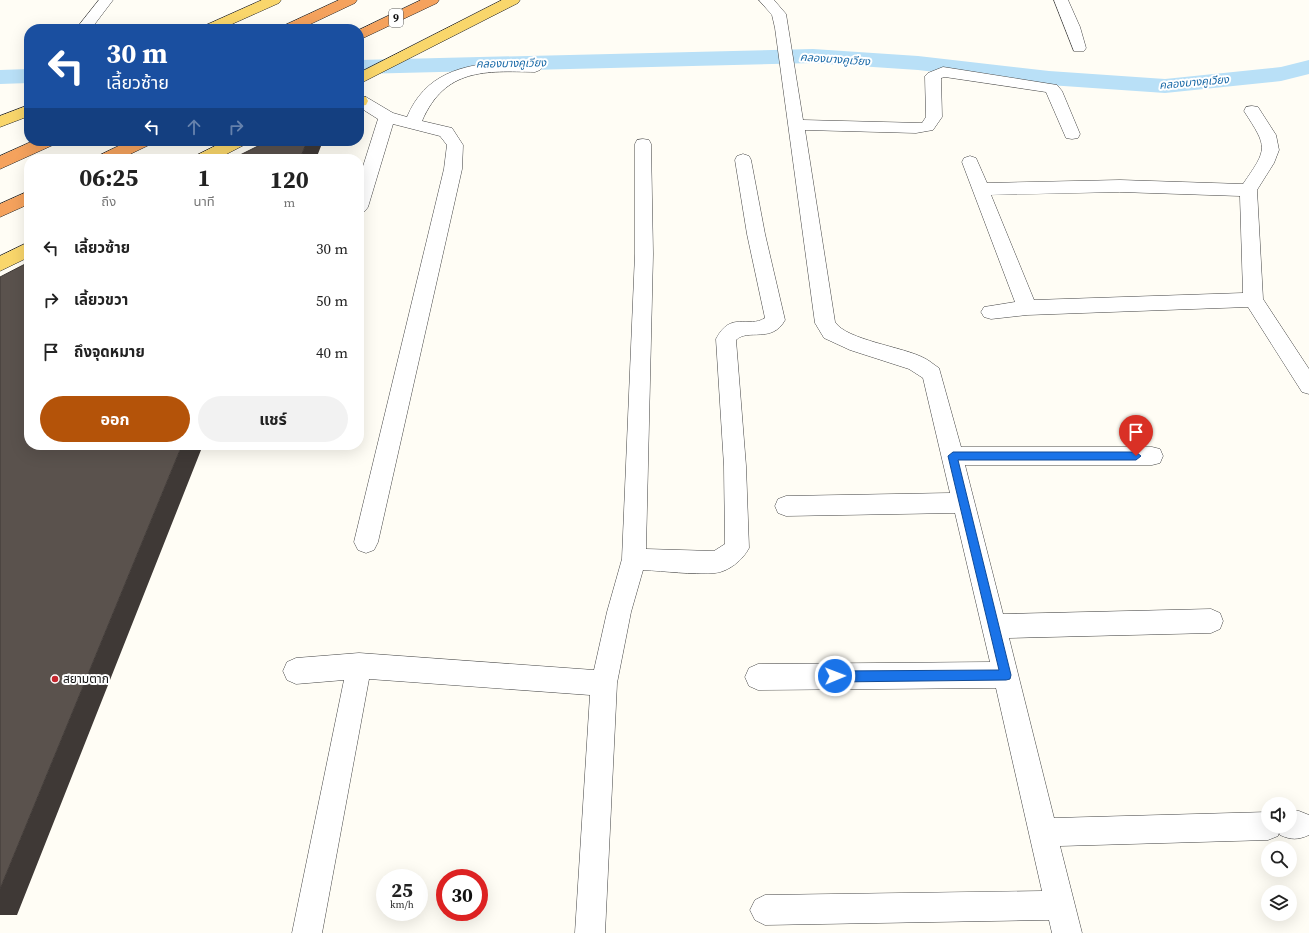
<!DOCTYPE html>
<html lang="th">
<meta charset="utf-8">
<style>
:root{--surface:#fff;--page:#f2f2f2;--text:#222;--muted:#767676;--accent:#b45309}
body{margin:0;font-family:"Source Serif 4","Noto Sans Thai",serif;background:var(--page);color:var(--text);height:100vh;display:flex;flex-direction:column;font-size:15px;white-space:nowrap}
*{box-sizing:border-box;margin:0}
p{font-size:13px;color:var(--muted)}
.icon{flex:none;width:22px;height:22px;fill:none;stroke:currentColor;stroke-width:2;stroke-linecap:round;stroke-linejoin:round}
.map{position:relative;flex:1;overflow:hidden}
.panel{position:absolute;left:24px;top:154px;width:340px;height:296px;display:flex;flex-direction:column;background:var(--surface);border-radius:16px;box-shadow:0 4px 16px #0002}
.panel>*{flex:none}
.guide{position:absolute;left:24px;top:24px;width:340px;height:122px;border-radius:16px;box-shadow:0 4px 16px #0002;background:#1a4fa0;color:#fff;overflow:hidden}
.buttons{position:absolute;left:1261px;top:797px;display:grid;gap:8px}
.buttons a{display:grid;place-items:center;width:36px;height:36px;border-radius:50%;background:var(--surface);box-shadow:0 4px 16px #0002;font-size:20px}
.speed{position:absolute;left:376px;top:869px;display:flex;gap:8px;font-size:20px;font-weight:700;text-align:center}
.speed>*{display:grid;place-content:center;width:52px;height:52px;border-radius:50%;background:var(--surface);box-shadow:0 4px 16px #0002;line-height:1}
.speed small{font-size:10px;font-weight:400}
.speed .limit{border:6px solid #d22;background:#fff;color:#111}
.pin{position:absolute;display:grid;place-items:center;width:34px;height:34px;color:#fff;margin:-41px -17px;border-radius:50% 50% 50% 0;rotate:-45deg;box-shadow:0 0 4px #0007}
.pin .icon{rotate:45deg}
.me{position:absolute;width:44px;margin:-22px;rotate:89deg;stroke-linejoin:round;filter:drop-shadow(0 0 3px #0008)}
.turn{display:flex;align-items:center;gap:14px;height:84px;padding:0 16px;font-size:18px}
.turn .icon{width:52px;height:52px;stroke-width:2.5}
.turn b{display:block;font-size:28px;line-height:34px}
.lanes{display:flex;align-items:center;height:38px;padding:0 16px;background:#0003;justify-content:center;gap:20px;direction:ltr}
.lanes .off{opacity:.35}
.eta{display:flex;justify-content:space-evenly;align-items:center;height:68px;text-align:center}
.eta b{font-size:24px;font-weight:700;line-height:28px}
.primary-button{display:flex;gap:8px;margin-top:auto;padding:8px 16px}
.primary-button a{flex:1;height:46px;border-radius:24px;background:var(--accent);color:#fff;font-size:16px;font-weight:700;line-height:46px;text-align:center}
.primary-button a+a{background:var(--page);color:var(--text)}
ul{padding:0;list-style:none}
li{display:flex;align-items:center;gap:12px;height:52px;padding:0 16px}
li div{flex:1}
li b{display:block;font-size:15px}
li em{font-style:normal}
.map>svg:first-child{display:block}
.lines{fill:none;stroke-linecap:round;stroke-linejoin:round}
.canal{fill:#b9e0f7;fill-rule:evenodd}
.minor-casing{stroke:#444;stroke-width:1}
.major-casing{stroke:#222;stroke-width:1}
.highway-casing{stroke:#222;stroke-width:1}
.minor{fill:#fff;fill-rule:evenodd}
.major{fill:#f9d66b;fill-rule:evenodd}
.highway{fill:#f5a25d;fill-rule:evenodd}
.shaded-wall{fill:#3f3936}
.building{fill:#5a524d;stroke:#3f3936}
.route{fill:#1a73e8;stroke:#114b97}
.poi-dot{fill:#c4262e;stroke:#fff;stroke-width:1.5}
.labels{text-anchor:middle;stroke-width:4;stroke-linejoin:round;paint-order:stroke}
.shield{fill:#fff;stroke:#585858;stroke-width:1}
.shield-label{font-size:11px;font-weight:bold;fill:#111}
.far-water-label{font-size:11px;font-style:italic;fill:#1768a6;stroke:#fff}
.poi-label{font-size:12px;fill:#111;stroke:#fff;text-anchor:start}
</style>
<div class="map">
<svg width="1309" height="933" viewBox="0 0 1309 933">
<rect width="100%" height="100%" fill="#fffdf5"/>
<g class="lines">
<path class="canal" d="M813,49L918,56L1049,71L1165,79L1281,67L1309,60V74L1281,81L1165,93L1049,85L918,70L813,63L359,74V60Z
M29,69V83L0,84V70Z"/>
<defs>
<path id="minor" d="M99,0H113L91,29H76Z
M759,0H774L786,14L803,120L922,123L926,117L925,76L928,73L943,67L1057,85L1062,91L1080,134L1078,138L1072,139L1066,138L1046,92L945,77L941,78L942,117L933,130L916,133L805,130L835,322C846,340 904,347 924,358C929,360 934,365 939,368L961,447H1152L1160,449L1163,456L1160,463L1152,465H965L1003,614L1211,609L1220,613L1223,621L1220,629L1211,633L1009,638L1054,818L1268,812V826H1290V811H1299L1309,815V835C1298,840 1291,840 1280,835L1279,833L1278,836L1268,840L1060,846L1082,933H1052L1049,920L765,925L755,920L750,910L755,900L765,895L1042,891L996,688L758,690L749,686L745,677L749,668L758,664L990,662L955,513L786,516L778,513L775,506L778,499L786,496L950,493L923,378L909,369L850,350L824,338L815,323L775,28L772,15Z
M1054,0H1068L1080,27L1086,48L1084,51H1074Z
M503,62L540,64L543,67L540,70L535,72C485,71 445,68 422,121L452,128L463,145L462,169L378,542L374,550L366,553L358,550L354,542L444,169L447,145L440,136L393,124L368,207L365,211L359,213V179L378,119L359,107V96L366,97L393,113L407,117C425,74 461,65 503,62Z
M1252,106L1258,107L1276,135L1279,150L1274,163L1257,190L1263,299L1309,369V394L1302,392L1248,307L1027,315L991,319L984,317L981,312L984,307L1015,302L962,162L964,158L970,156L976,158L987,183L1120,180L1243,184C1268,148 1268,148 1244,111L1246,107ZM1120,192L1240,196L1243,293L1034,300L991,195Z
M643,139L649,140L651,144L653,254L646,549L714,551L725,544L724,466L716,339C731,310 748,329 765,318L747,234L735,160L737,156L743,154L749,156L751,160L765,234L785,320C772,344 748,328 736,340L746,466L749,548C743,560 728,572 715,573C691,575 666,571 643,570L631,612L617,683L605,933H575L590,695L369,679L322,933H292L344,680L296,684L287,680L283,671L287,662L296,658L359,653L594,670L607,612L622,559L635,254V144L637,140Z"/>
<path id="major" d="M262,0H281L279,3L221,29H202L204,26Z
M502,0H520L518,3L359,84V73Z
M359,96L366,97L368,101L366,105L359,106Z
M29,105V116L0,127V116Z
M225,141H246L244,145L217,159H195L197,155Z
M29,242V257L0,271V256Z"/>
<path id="highway" d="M339,0H357L355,3L300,29H281L283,26Z
M421,0H439L437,3L359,40V30Z
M33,141H55L53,145L0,169V156Z
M129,141H151L149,145L120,159H98L100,155Z
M29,191V204L0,217V204Z"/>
</defs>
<use href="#minor" class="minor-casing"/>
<use href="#major" class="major-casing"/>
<use href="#highway" class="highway-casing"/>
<use href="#minor" class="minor"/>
<use href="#major" class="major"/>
<use href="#highway" class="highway"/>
</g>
<path class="shaded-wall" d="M307,141H323L316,159H300Z
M182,445H203L17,915H0V889Z"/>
<path class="building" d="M268,141H307L300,159H232Z
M29,262V445H182L0,889V277Z"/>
<path class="route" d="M953,452H1136L1141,456L1136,460H958L1011,675L1010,679L1006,680L835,682L831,680L830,676L831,673L835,671L999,670L948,456Z"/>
<circle class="poi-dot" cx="55" cy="679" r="4"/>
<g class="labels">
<rect class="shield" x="389" y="9" width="14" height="18" rx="3"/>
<g class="shield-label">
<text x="396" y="22">9</text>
</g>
<g class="far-water-label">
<text transform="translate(835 59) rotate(4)" y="4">คลองบางคูเวียง</text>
<text transform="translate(511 63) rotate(-1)" y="4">คลองบางคูเวียง</text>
<text transform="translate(1194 82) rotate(-5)" y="4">คลองบางคูเวียง</text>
</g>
<g class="poi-label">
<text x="63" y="683">สยามตาก</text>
</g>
</g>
</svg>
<div class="buttons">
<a><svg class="icon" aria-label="sound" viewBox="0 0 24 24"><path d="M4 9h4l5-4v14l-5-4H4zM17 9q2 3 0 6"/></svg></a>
<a><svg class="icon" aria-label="search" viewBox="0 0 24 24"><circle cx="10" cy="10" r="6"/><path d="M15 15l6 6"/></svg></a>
<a><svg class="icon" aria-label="layers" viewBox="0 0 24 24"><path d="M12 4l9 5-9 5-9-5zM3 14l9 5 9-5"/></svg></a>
</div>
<div class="speed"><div>25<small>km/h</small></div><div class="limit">30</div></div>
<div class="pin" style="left:1136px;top:456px;background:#d93025"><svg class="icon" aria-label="arrive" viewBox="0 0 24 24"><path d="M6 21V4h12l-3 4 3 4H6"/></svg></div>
<svg class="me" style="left:835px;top:676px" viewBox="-20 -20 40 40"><circle r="17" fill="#1a73e8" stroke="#fff" stroke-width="3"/><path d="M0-11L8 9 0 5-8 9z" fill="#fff"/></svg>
<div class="guide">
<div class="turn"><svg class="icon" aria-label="left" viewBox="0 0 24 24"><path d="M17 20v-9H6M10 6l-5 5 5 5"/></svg><div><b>30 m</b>เลี้ยวซ้าย</div></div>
<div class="lanes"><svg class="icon" aria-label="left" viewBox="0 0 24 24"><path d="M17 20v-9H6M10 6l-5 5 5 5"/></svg><svg class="icon off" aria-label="ahead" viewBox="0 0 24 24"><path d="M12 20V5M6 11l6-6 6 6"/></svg><svg class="icon off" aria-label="right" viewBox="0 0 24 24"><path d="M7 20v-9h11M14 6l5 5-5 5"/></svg></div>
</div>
<section class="panel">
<div class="eta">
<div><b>06:25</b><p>ถึง</p></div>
<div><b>1</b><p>นาที</p></div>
<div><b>120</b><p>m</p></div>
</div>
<ul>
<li><svg class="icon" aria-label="left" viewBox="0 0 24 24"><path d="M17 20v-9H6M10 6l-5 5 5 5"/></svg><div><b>เลี้ยวซ้าย</b></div><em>30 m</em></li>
<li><svg class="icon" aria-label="right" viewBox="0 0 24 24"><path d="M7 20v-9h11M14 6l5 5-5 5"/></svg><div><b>เลี้ยวขวา</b></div><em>50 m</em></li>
<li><svg class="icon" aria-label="arrive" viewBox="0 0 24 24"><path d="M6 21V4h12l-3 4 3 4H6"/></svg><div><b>ถึงจุดหมาย</b></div><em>40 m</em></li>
</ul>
<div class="primary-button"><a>ออก</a><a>แชร์</a></div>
</section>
</div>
